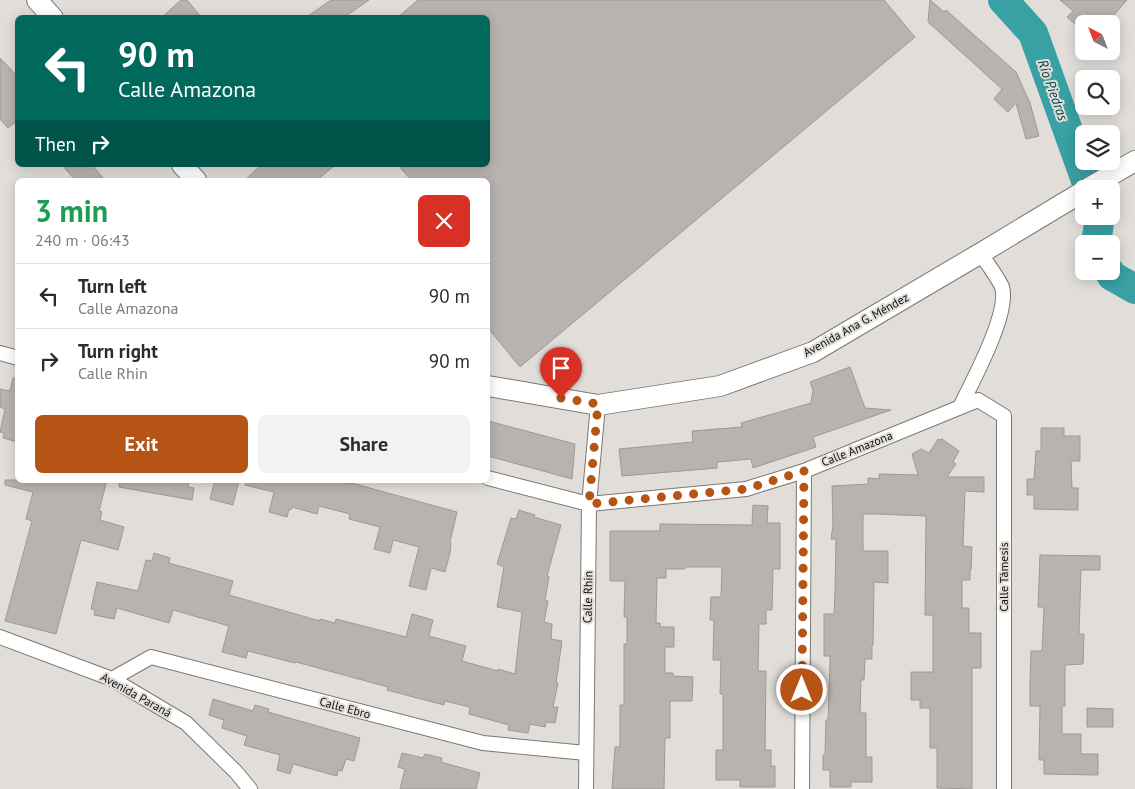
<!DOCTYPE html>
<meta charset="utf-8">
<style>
:root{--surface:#fff;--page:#f2f2f3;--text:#2b2b33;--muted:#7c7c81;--line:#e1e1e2;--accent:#b55414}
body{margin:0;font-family:"PT Sans",sans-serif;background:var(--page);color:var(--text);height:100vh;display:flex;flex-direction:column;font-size:19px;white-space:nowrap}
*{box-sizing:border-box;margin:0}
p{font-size:16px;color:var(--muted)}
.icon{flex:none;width:28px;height:28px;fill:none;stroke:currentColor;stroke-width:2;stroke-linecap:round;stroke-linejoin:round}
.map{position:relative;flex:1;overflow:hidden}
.panel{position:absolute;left:15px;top:178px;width:475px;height:305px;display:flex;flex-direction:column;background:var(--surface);border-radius:8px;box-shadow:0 2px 12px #0003}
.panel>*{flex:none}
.guide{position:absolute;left:15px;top:15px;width:475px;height:152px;border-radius:8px;box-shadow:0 2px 12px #0003;background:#00695c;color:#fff;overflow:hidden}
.needle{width:32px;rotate:318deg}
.fabs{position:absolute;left:1075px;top:15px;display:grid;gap:10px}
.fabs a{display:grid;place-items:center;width:45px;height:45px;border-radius:8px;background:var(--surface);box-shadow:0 2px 12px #0003;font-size:25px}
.pin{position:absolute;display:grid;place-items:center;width:42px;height:42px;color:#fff;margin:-51px -21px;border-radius:50% 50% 50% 0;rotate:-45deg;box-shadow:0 0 5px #0007}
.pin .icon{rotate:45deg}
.me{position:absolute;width:55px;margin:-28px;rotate:0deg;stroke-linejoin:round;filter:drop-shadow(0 0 4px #0008)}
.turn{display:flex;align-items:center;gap:18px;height:105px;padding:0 20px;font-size:22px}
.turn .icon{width:65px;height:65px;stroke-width:2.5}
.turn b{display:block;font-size:35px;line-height:42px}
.then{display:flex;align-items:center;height:48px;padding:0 20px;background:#0003;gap:10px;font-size:19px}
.round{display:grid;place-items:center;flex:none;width:52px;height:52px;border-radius:8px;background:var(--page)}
.summary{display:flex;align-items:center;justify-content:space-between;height:85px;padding:0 20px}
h1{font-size:30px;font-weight:600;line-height:38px;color:#1e9e55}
.button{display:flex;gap:10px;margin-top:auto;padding:10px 20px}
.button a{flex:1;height:58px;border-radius:8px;background:var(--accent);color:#fff;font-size:20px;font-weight:600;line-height:58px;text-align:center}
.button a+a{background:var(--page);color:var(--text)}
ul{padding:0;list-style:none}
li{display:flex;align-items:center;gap:15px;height:65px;padding:0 20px;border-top:1px solid var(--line)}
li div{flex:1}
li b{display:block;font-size:19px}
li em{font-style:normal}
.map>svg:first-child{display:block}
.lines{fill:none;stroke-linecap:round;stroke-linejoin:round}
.river{stroke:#39a0a4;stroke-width:30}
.building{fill:#b8b3b0;stroke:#9d9996}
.street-casing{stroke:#7b7874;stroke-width:16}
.secondary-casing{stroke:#7b7874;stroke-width:22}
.street{stroke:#fff;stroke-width:14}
.secondary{stroke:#fff;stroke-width:20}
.route{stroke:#b55414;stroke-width:9;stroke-dasharray:0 16.2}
.labels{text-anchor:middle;stroke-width:4;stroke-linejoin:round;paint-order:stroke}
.street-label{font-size:12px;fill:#100f0e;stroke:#e1deda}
.water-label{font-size:14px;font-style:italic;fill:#024346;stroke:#e1deda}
</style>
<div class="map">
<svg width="1135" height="789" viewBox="0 0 1135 789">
<rect width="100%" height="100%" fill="#e1deda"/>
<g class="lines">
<path class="river" d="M1003,0L1033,33L1089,189
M1096,244L1100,216
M1109,271L1112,276L1135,289"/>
</g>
<path class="building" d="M181,0H187L202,18H161Z
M331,0H369L343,18H305Z
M418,0H884L915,37L520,367L488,328V180H411L398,165H488V18H397Z
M930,0L944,12L946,10L1016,72L1030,103L1039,136L1026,139L1016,103L1008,112L994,99L1002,89L928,22Z
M1060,0H1127L1106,24H1084V32L1067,17L1073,11Z
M0,58L18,77V120L8,128L0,119Z
M62,165H92L105,180H75Z
M261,165H335L317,180H245Z
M850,367L865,408L891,410L813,437L816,447L753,468L751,459L717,462V468L622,476L619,449L693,442L692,431L742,427L741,423L811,403L813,390L810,382Z
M13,378L18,379V442L3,438L4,433L0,432L5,409L0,407V389L10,391Z
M488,421L575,444L572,479L488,456Z
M1041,428H1064V436H1080V461H1071L1072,488H1078V510L1034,509V495H1027V479H1034L1036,451H1041Z
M938,439L940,440L942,439L959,451L953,462L956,464L947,477H984V492L965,491L963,546L972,547L971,570H970V580H962V608H969V633H981V668H972V789L937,788V748H930V708H920V700H911V672H933V615H925L926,516L876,514H863V551H888V583L874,582L873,645H872V659H865L864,680H861L860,713H866V757H872V782H851V787H830V770H823V755H825L826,720H828L830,663V656H824V614H834L835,593L836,539H831L833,525L832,486L868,484V478L879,479V474L918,475L912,454L921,449L929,453Z
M5,480H107L99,511L102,512L100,520L124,527L118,550L81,540L56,634L5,621L32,521L26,519L33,492L5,485Z
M119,480H189L188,487L194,488L192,500L119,487Z
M215,480H239L233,505L210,499Z
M246,480H333L348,484V482L457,512L450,542L451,543L450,553L445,572L431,568L426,590L409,586L419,547L393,540L390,553L374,549L380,527L349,519L350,514L319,506L317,514L292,507L291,510L289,509L287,517L269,512L274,492L245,485Z
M753,505L768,506L767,523H780V569H773L772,610H766V624H759L758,671H766L765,750H771V766H775V787H740V780H716V750H723V694H720L721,660H713L714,620H710L711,597H721L722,567H685V569H666V578H657L656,623H660V627H674V647H665V673H673V676L693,677L692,701H670V738H665L664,789H612L615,747H620V705H624V644H627V617H624L625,581H610V531H660V524L752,525Z
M519,510L535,515L534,517L561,525L547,576L549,577L545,600L548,601L544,622L552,624L551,639L562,641L556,683H558L553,707H558L555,723L546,722L545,727L530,724L528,733L508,730L509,725L469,714L470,707L445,701L444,705L387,690L388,687L296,662L295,663L248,651L246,658L222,652L229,626L173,610L169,623L117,608L114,619L94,615L95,610L91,609L97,582L138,591L146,560L152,561L154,553L170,558L169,563L233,581L229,595L320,621V619L335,623L336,619L406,637L412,614L433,620L429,636L466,646L462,661L498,671V669L515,674L522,612L497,607L504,567L497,564L511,518L516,519Z
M1040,555L1100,556V570H1081L1079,634H1084L1083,664L1065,665V706H1062V734H1081V754H1098V775L1044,774V760H1039L1040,706H1030V683L1031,651H1042L1044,607H1038Z
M213,699L253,711L255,705L269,709L268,712L360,738L354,761L346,759L342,771L338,770L337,776L293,764L290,774L277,770L280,755L244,745L247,736L222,728L224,720L209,715Z
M1087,708L1113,709V727H1087Z
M402,753L423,758L425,754L442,758L441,762L480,773L476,789H400L405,769L398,767Z"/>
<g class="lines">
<defs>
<path id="street" d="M0,353L18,358
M960,407C972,382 1010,313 1002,287C998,277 986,263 981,253
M488,478L589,504L746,489L804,471L978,400L1004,416V789
M0,637L112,679L186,723L236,772L250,789
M112,679L151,657L483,743L586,753
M586,789L589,504L598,405
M802,789L804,471"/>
<path id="secondary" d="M37,0L53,18
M182,165L196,180
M1087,189L1135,161
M488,386L598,405L720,386L813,352L981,253L1084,191"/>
</defs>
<use href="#street" class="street-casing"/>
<use href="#secondary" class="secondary-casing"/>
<use href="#street" class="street"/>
<use href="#secondary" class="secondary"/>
</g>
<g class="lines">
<path class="route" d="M561,398L598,404L589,504L746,489L804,471L802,690"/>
</g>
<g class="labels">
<g class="street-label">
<text transform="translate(856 325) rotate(-29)" y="4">Avenida Ana G. Méndez</text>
<text transform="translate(857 449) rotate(-22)" y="4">Calle Amazona</text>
<text transform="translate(1004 577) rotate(-90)" y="4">Calle Támesis</text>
<text transform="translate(588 597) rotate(-89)" y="4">Calle Rhin</text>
<text transform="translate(136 695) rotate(29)" y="4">Avenida Paraná</text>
<text transform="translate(345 708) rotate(15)" y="4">Calle Ebro</text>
</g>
<g class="water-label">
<text transform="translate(1053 90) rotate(70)" y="5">Río Piedras</text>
</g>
</g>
</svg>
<div class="fabs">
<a><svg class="needle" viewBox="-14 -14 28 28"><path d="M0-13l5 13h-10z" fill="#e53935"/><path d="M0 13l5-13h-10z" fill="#7c7c81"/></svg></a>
<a><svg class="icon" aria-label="search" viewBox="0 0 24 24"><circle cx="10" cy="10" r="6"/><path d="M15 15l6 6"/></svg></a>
<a><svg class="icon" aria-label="layers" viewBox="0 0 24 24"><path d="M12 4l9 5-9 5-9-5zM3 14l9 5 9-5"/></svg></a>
<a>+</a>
<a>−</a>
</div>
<div class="pin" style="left:561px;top:398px;background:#d93025"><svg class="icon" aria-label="arrive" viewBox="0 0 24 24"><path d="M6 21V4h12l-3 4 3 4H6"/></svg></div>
<svg class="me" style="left:802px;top:690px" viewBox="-20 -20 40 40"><circle r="17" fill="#b55414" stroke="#fff" stroke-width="3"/><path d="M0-11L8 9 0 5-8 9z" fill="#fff"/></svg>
<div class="guide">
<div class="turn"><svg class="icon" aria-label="left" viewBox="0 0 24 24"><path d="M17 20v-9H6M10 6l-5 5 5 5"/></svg><div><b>90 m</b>Calle Amazona</div></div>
<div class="then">Then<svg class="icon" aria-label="right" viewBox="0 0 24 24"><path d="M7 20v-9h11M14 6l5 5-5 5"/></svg></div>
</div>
<section class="panel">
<div class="summary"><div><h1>3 min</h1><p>240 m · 06:43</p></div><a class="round" style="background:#d93025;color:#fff"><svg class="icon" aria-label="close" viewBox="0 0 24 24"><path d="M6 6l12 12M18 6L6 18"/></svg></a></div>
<ul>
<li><svg class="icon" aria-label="left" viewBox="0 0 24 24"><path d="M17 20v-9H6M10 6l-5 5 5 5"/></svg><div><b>Turn left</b><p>Calle Amazona</p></div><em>90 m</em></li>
<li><svg class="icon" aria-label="right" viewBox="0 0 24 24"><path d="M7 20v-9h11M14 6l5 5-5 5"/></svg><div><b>Turn right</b><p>Calle Rhin</p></div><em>90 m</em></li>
</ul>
<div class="button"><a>Exit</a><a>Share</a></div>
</section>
</div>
